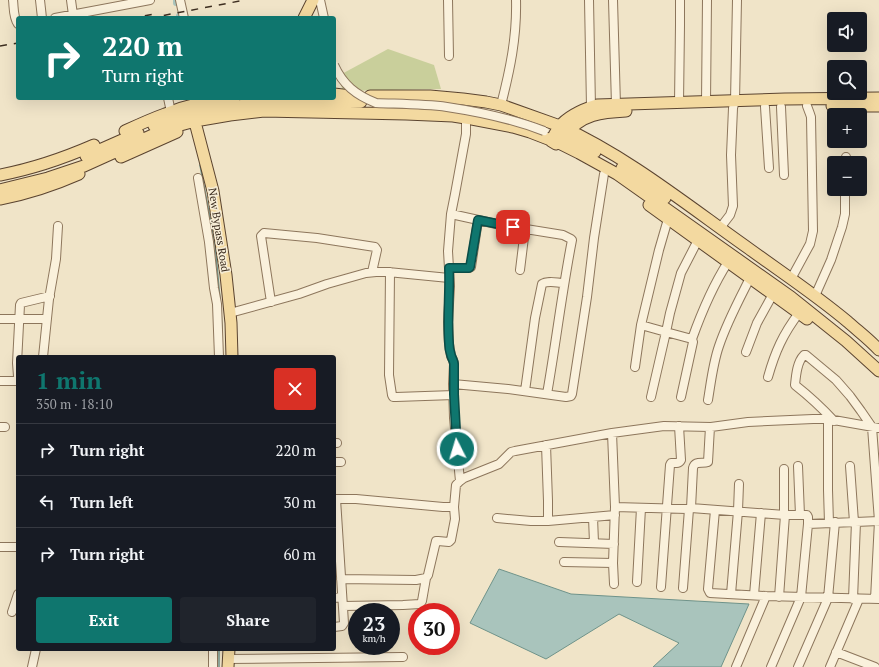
<!DOCTYPE html>
<meta charset="utf-8">
<style>
:root{--surface:#171b24;--page:#20242c;--text:#f1f3f6;--muted:#9ea1a6;--line:#363941;--accent:#0f766e}
body{margin:0;font-family:"PT Serif",serif;background:var(--page);color:var(--text);height:100vh;display:flex;flex-direction:column;font-size:15px;white-space:nowrap}
*{box-sizing:border-box;margin:0}
p{font-size:13px;color:var(--muted)}
.icon{flex:none;width:22px;height:22px;fill:none;stroke:currentColor;stroke-width:2;stroke-linecap:round;stroke-linejoin:round}
.map{position:relative;flex:1;overflow:hidden}
.panel{position:absolute;left:16px;top:355px;width:320px;height:296px;display:flex;flex-direction:column;background:var(--surface);border-radius:4px;box-shadow:0 4px 16px #0002}
.panel>*{flex:none}
.hud{position:absolute;left:16px;top:16px;width:320px;height:84px;border-radius:4px;box-shadow:0 4px 16px #0002;background:#0f766e;color:#fff;overflow:hidden}
.tools{position:absolute;left:827px;top:12px;display:grid;gap:8px}
.tools a{display:grid;place-items:center;width:40px;height:40px;border-radius:4px;background:var(--surface);box-shadow:0 4px 16px #0002;font-size:20px}
.speed{position:absolute;left:348px;top:603px;display:flex;gap:8px;font-size:20px;font-weight:700;text-align:center}
.speed>*{display:grid;place-content:center;width:52px;height:52px;border-radius:50%;background:var(--surface);box-shadow:0 4px 16px #0002;line-height:1}
.speed small{font-size:10px;font-weight:400}
.speed .limit{border:6px solid #d22;background:#fff;color:#111}
.pin{position:absolute;display:grid;place-items:center;width:34px;height:34px;color:#fff;margin:-17px;border-radius:8px;box-shadow:0 2px 6px #0006}
.me{position:absolute;width:44px;margin:-22px;rotate:355deg;stroke-linejoin:round;filter:drop-shadow(0 0 3px #0008)}
.turn{display:flex;align-items:center;gap:14px;height:84px;padding:0 20px;font-size:18px}
.turn .icon{width:52px;height:52px;stroke-width:2.5}
.turn b{display:block;font-size:28px;line-height:34px}
.round{display:grid;place-items:center;flex:none;width:42px;height:42px;border-radius:4px;background:var(--page)}
.summary{display:flex;align-items:center;justify-content:space-between;height:68px;padding:0 20px}
h1{font-size:24px;font-weight:700;line-height:30px;color:var(--accent)}
.action{display:flex;gap:8px;margin-top:auto;padding:8px 20px}
.action a{flex:1;height:46px;border-radius:4px;background:var(--accent);color:#fff;font-size:16px;font-weight:700;line-height:46px;text-align:center}
.action a+a{background:var(--page);color:var(--text)}
ul{padding:0;list-style:none}
li{display:flex;align-items:center;gap:12px;height:52px;padding:0 20px;border-top:1px solid var(--line)}
li div{flex:1}
li b{display:block;font-size:15px}
li em{font-style:normal}
.map>svg:first-child{display:block}
.green{fill:#c9cf9b}
.water{fill:#a9c4bc;stroke:#6f938a}
.lines{fill:none;stroke-linecap:round;stroke-linejoin:round}
.stream{stroke:#6f938a;stroke-width:1.5}
.canal{stroke:#a9c4bc;stroke-width:6}
.minor-casing{stroke:#8d765c;stroke-width:10}
.major-casing{stroke:#5b4430;stroke-width:13}
.minor{stroke:#faf1dc;stroke-width:8}
.major{stroke:#f3d9a0;stroke-width:11}
.rail{stroke:#3d2e20;stroke-width:1.5;stroke-dasharray:7 7;stroke-linecap:butt}
.minor-bridge-casing{stroke:#8d765c;stroke-width:10;stroke-linecap:butt}
.minor-bridge{stroke:#faf1dc;stroke-width:8}
.route-casing{stroke:#0a4d48;stroke-width:10}
.route{stroke:#0f766e;stroke-width:7}
.labels{text-anchor:middle;stroke-width:3;stroke-linejoin:round;paint-order:stroke}
.street-label{font-size:11px;fill:#3d2e20;stroke:#f7eed8}
</style>
<div class="map">
<svg width="879" height="667" viewBox="0 0 879 667">
<rect width="100%" height="100%" fill="#f0e4c8"/>
<path class="green" d="M388,49L434,65L441,89L343,91L338,76Z"/>
<path class="water" d="M499,569L571,594L749,604L721,667H653L679,643L619,614L546,659L470,623Z"/>
<g class="lines">
<path class="stream" d="M200,165L215,244L220,299
M221,311L222,329
M219,667V649"/>
<path class="canal" d="M176,0V3
M179,16V18"/>
<defs>
<path id="minor" d="M13,0C14,8 13,17 18,24
M40,0L42,18
M71,0L73,15
M180,0L184,18
M320,0L324,18
M448,0L449,56
M589,0L591,107
M613,0L616,105
M55,18L150,0
M168,98L171,112
M706,102L707,0
M679,103L680,25V0
M501,105C510,70 517,37 516,0
M765,107L769,168
M781,107L784,175
M846,163V157
M198,178L209,242L214,288L217,304L219,357
M451,214L501,225L563,235L571,239L572,240C562,291 556,343 547,394
M720,228L730,215L733,206L731,155L733,108L735,101L737,0
M449,268H469L471,267L478,220
M520,270L525,229
M390,272L389,375L392,395L393,397H396L454,395
M791,279L810,244L813,231L811,117L810,114L807,106
M815,296L831,260L842,227L845,214V189
M271,302L261,236L264,233L317,238L375,247L377,250L372,272
M230,313L299,294L327,284L366,273L376,272H388L449,278
M0,319H47
M692,339L666,332L670,313L681,273L698,240
M746,352L757,323L773,294
M43,357L49,299L56,259L58,226
M635,367L641,325
M18,376L17,363L20,305L21,303L50,296
M768,377C775,352 783,334 799,313
M0,381H18
M453,384L508,389L566,397L571,396L572,394L587,297L594,238L604,174
M525,391L535,318L542,284C548,280 557,283 564,283
M651,397L666,332L641,325L659,250L668,219
M681,397L693,342L692,339C702,311 712,287 728,262
M708,400C711,382 713,363 719,346C727,322 739,300 750,278
M828,419V490L829,523
M834,421C822,408 809,396 795,385C796,375 797,362 804,355H806L836,380L850,396L861,411L872,427L879,521L875,599
M0,427H5
M612,433L615,507L613,563L614,584
M334,443H337
M546,445L548,501V521L615,515
M334,462H341
M798,466L800,515
M850,466L854,522
M460,481L454,418L453,384L454,364L453,360L451,356L449,344L448,322L450,286L448,251L451,214L455,194L466,134V123
M334,499H356L443,507H454L456,485L460,481L464,478L499,464L511,452L515,451L612,433L664,426L711,427L748,422L813,419H828L879,428
M615,507L687,509L691,508L693,468C695,460 702,464 708,462L710,427
M691,508L785,515H807L808,517V524L801,597L771,667
M715,510L708,589L710,593L766,596L879,599
M784,514V469
M593,517L594,543
M497,518L531,521H548
M808,524L879,521
M559,542L614,544
M0,547H18
M564,562L613,563
M341,579L416,580L426,578L428,575L436,541H438L449,542L451,540L455,519L454,507
M637,582L641,508
M661,587L670,465L671,463C675,463 679,464 681,460L679,426
M683,588L689,509
M731,594L738,511L739,484
M754,595L761,513
M779,597L785,515
M334,598L342,597
M853,599L856,522
M343,606L403,605L420,604L422,601L426,578
M12,612L18,594
M334,627L342,626L344,623L336,499
M836,652L875,667
M228,659L403,657
M32,667L36,649
M213,667V649
M736,667L766,596
M798,667L828,598L835,522
M830,667L859,599"/>
<path id="major" d="M304,18L313,0
M334,94L351,96
M370,96H430L463,99L486,102L501,105L560,126C628,157 687,205 748,248C781,272 816,295 848,322C858,331 870,340 879,350
M832,106H879
M194,115L196,126L213,191L217,217L226,275L231,323L232,357
M154,126C219,99 292,103 361,102
M125,131C138,125 151,119 165,114C187,105 210,100 234,98
M557,133L595,152
M566,136C579,114 604,112 626,111
M556,144L551,141C554,136 556,131 559,127C568,116 584,109 597,105L785,99L879,98
M86,156L138,133
M121,157L177,132
M622,168L665,198
M0,175C32,169 64,158 94,145
M0,190L48,178L84,166L166,129L195,121L230,115L264,111L406,114L453,116L472,119L513,127L530,132L561,144L579,153L617,174L791,297L846,341L879,371
M0,199C27,194 54,185 79,174
M649,205L807,319
M228,667L229,649"/>
</defs>
<use href="#minor" class="minor-casing"/>
<use href="#major" class="major-casing"/>
<use href="#minor" class="minor"/>
<use href="#major" class="major"/>
<path class="rail" d="M131,18L155,14
M150,18L245,0
M0,46L18,43"/>
<defs>
<path id="minor-bridge" d="M334,65C343,85 356,95 376,103C400,104 424,104 447,107C480,112 513,119 544,131"/>
</defs>
<use href="#minor-bridge" class="minor-bridge-casing"/>
<use href="#minor-bridge" class="minor-bridge"/>
</g>
<g class="lines">
<defs>
<path id="route" d="M457,449L454,394V364C454,361 452,359 451,355C450,352 449,347 449,343C447,318 450,293 449,268H469L470,267L478,220L513,227"/>
</defs>
<use href="#route" class="route-casing"/>
<use href="#route" class="route"/>
</g>
<g class="labels">
<g class="street-label">
<text transform="translate(219 230) rotate(81)" y="4">New Bypass Road</text>
</g>
</g>
</svg>
<div class="tools">
<a><svg class="icon" aria-label="sound" viewBox="0 0 24 24"><path d="M4 9h4l5-4v14l-5-4H4zM17 9q2 3 0 6"/></svg></a>
<a><svg class="icon" aria-label="search" viewBox="0 0 24 24"><circle cx="10" cy="10" r="6"/><path d="M15 15l6 6"/></svg></a>
<a>+</a>
<a>−</a>
</div>
<div class="speed"><div>23<small>km/h</small></div><div class="limit">30</div></div>
<div class="pin" style="left:513px;top:227px;background:#d93025"><svg class="icon" aria-label="arrive" viewBox="0 0 24 24"><path d="M6 21V4h12l-3 4 3 4H6"/></svg></div>
<svg class="me" style="left:457px;top:449px" viewBox="-20 -20 40 40"><circle r="17" fill="#0f766e" stroke="#fff" stroke-width="3"/><path d="M0-11L8 9 0 5-8 9z" fill="#fff"/></svg>
<div class="hud">
<div class="turn"><svg class="icon" aria-label="right" viewBox="0 0 24 24"><path d="M7 20v-9h11M14 6l5 5-5 5"/></svg><div><b>220 m</b>Turn right</div></div>
</div>
<section class="panel">
<div class="summary"><div><h1>1 min</h1><p>350 m · 18:10</p></div><a class="round" style="background:#d93025;color:#fff"><svg class="icon" aria-label="close" viewBox="0 0 24 24"><path d="M6 6l12 12M18 6L6 18"/></svg></a></div>
<ul>
<li><svg class="icon" aria-label="right" viewBox="0 0 24 24"><path d="M7 20v-9h11M14 6l5 5-5 5"/></svg><div><b>Turn right</b></div><em>220 m</em></li>
<li><svg class="icon" aria-label="left" viewBox="0 0 24 24"><path d="M17 20v-9H6M10 6l-5 5 5 5"/></svg><div><b>Turn left</b></div><em>30 m</em></li>
<li><svg class="icon" aria-label="right" viewBox="0 0 24 24"><path d="M7 20v-9h11M14 6l5 5-5 5"/></svg><div><b>Turn right</b></div><em>60 m</em></li>
</ul>
<div class="action"><a>Exit</a><a>Share</a></div>
</section>
</div>
